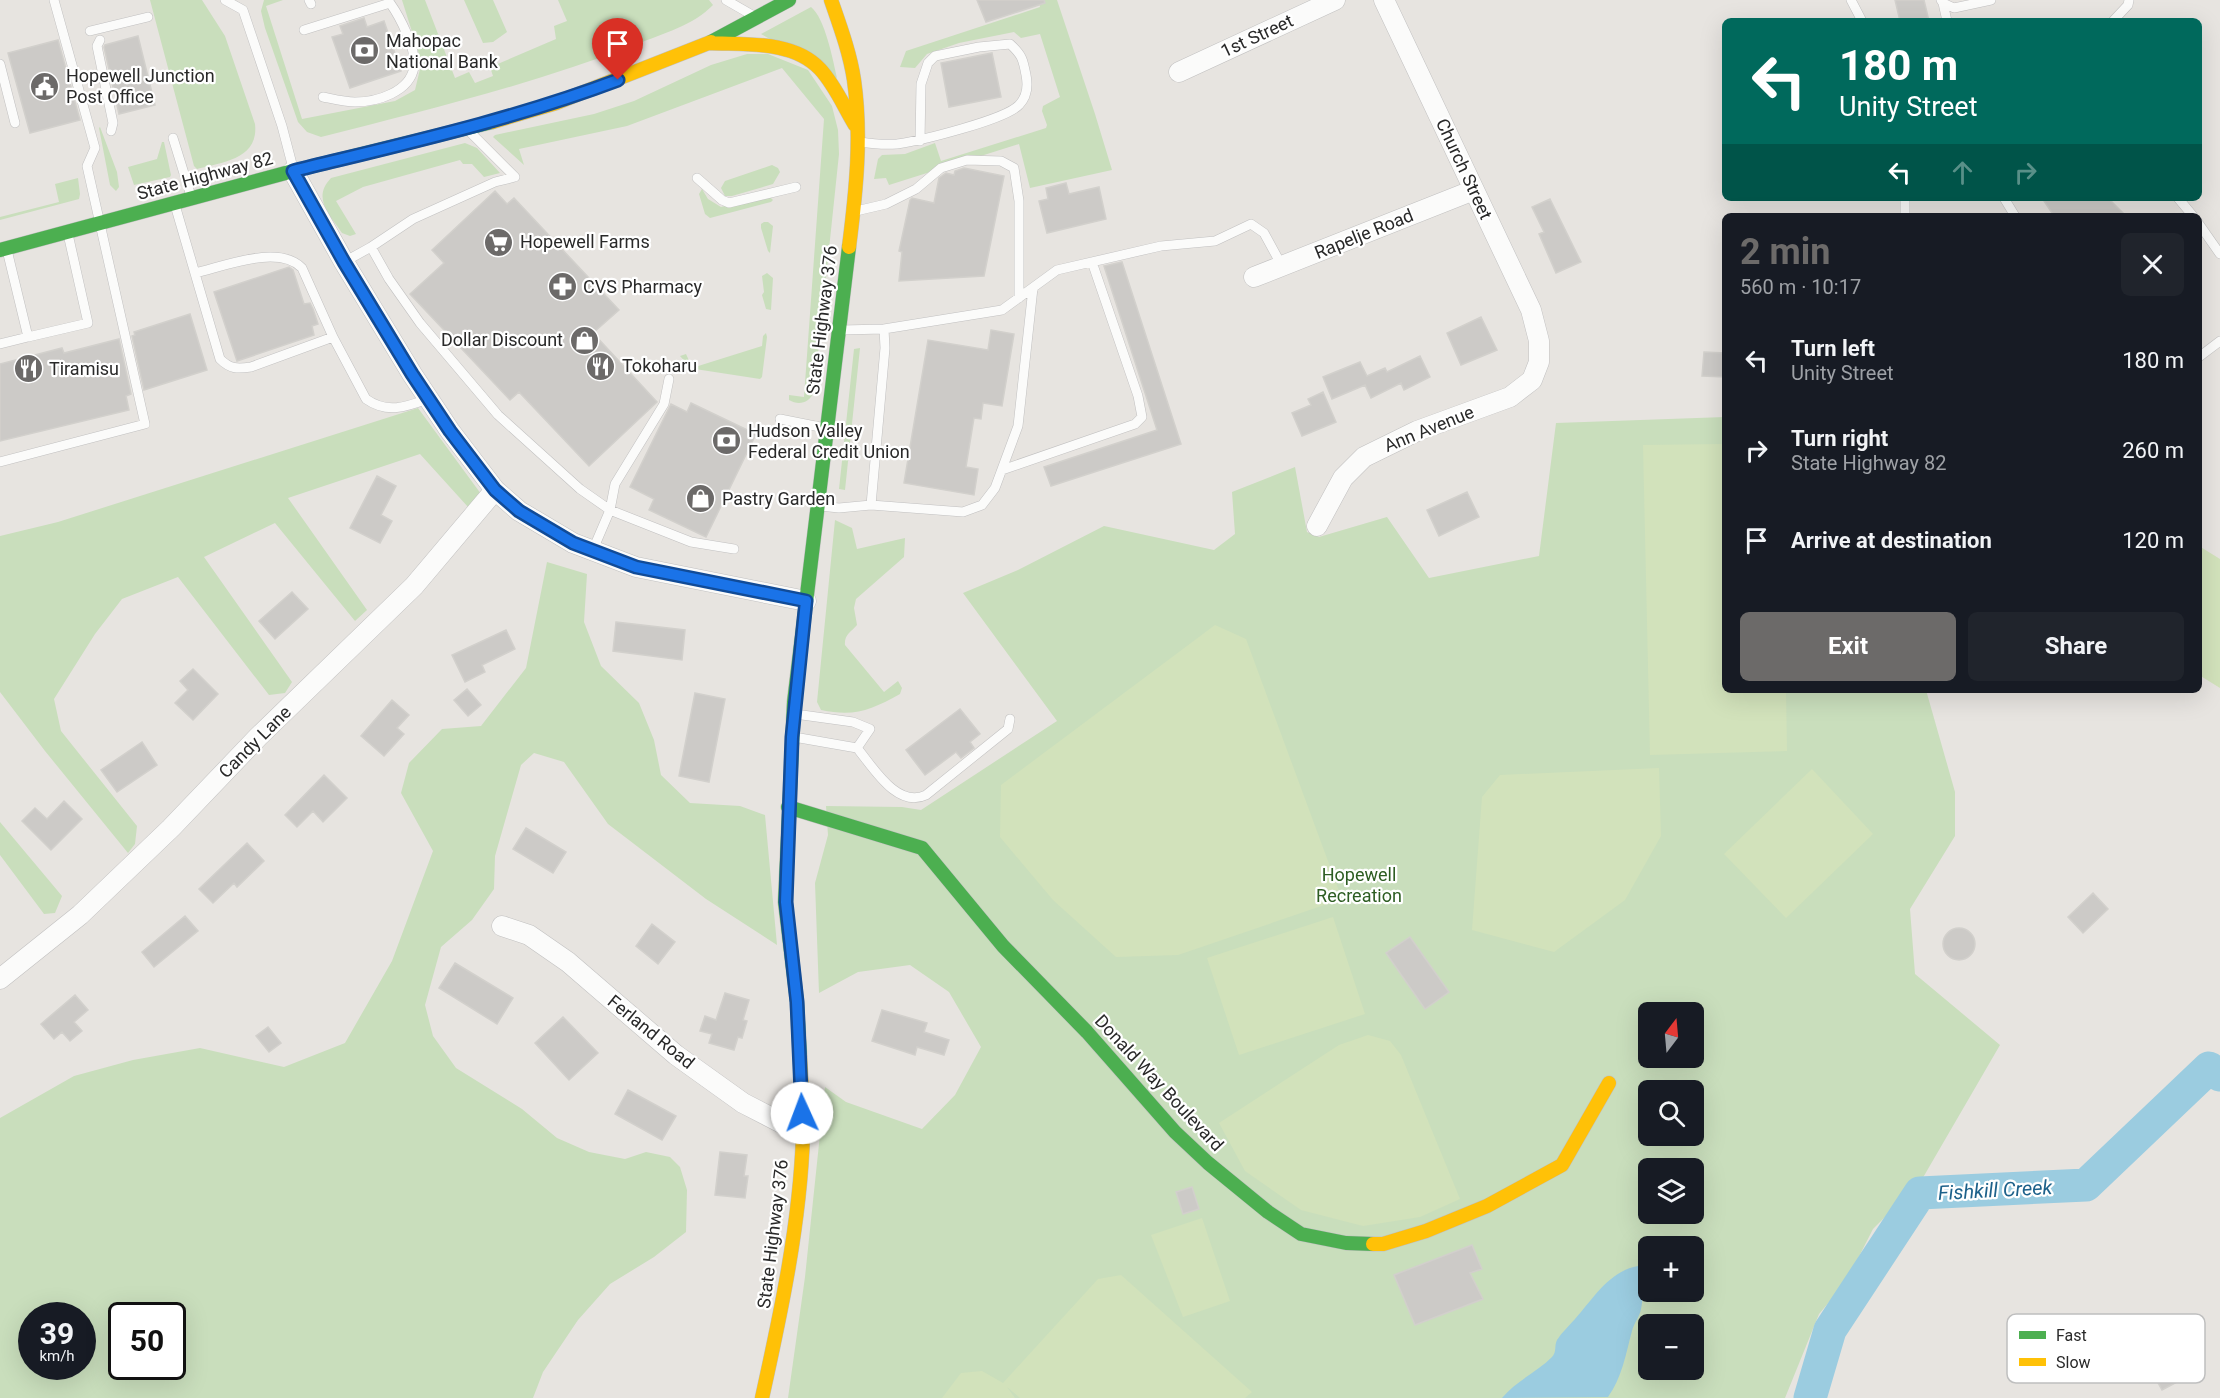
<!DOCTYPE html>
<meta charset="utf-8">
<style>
:root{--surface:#171b24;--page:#20242c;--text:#f1f3f6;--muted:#9ea1a6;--accent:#6c6a69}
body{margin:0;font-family:Roboto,sans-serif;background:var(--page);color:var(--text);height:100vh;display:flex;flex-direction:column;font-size:22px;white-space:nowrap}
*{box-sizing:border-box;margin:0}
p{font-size:20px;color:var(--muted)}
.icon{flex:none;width:33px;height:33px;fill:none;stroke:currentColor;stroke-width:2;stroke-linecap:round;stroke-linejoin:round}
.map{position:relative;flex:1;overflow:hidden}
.side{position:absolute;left:1722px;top:213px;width:480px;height:480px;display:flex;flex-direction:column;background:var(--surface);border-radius:9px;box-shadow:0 6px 24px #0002}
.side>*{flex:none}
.banner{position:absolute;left:1722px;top:18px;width:480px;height:183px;border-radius:9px;box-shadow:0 6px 24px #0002;background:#00695c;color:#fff;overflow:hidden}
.needle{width:39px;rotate:16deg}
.tools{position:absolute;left:1638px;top:1002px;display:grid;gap:12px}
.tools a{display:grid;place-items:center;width:66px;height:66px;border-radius:9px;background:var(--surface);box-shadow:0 6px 24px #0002;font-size:30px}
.speed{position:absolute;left:18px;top:1302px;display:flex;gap:12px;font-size:30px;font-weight:700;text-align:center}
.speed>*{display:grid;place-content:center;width:78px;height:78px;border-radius:50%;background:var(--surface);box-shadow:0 6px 24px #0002;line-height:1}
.speed small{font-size:15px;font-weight:400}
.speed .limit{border:3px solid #111;border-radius:9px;background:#fff;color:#111}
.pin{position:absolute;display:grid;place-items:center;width:51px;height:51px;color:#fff;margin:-62px -26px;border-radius:50% 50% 50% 0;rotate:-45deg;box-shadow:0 0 6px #0007}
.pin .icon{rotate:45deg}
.me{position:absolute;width:66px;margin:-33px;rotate:358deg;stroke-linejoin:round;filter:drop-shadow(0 0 4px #0008)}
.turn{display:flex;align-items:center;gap:21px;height:126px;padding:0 18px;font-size:27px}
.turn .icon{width:78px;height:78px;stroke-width:2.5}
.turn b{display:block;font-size:42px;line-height:51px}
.lanes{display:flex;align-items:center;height:57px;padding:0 18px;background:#0003;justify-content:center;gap:30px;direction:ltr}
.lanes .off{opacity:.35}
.round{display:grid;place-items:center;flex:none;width:63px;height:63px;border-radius:9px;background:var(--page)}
.overview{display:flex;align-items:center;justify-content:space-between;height:102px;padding:0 18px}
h1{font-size:36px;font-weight:700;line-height:45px;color:var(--accent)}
.action{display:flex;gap:12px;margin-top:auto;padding:12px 18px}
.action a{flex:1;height:69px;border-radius:9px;background:var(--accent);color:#fff;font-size:24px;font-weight:700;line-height:69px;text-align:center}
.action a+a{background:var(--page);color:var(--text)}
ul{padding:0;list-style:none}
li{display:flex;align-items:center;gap:18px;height:90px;padding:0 18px}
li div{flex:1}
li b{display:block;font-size:22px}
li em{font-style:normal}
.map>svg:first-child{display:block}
.green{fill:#c9debc;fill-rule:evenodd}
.pitch{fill:#d2e2bb}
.water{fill:#9bcce0}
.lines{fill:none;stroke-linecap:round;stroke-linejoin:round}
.river{stroke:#9bcce0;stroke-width:33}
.building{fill:#cccac7;stroke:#d2d0cc;stroke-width:1.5}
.lane-casing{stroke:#c1c0c0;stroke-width:10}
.street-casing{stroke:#c1c0c0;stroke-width:21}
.fast-casing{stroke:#c1c0c0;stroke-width:15}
.slow-casing{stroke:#c1c0c0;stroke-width:15}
.lane{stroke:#fbfbfa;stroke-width:9}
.street{stroke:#fbfbfa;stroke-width:20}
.fast{stroke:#4caf50;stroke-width:14}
.slow{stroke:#ffc107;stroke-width:14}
.route-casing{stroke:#114b97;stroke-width:15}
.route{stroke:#1a73e8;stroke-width:10}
.labels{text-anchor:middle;stroke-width:4.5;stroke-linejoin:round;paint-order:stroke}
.street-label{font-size:18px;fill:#292929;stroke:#fff}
.poi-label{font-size:18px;fill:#292929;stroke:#fff;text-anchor:start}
.park-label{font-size:18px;fill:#2d5d22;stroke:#fff}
.water-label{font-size:20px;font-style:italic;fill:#1d618a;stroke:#fff}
.key{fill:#fff;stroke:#bfbfbf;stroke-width:1.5}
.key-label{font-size:16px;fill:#292929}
</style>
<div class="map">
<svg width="2220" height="1398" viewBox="0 0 2220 1398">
<rect width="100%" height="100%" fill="#e7e4e0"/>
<path class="green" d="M150,0H202L225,36L255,124C259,159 223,162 197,169L194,166Z
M264,0H283L266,6L302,119L395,101L415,90L420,69L419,54L402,0H425L455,78L469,72L475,83L493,76L491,70L493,66L556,39L554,26L567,21L558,0H709L713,5C694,25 662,34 637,44C534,84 428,110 321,137L307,132L298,122L265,28L261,11Z
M464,0H493L507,32L493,42L483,43Z
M1039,0H1057L1095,114L1112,170L1030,188L1019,144L889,185L886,178L874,179L878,159L882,155L905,154L935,143L941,161L1046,128L1047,125L1042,111L1043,106L1060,97L1040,34L1021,38L1014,32L959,43L927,54L915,68L900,67L906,51L1040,7Z
M811,7C825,18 833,60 837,78L761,34Z
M747,54H768L808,70L832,106L838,130L839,154L814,392C809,403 799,406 789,400V395L804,397L824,119L782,68L627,126L519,149L524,165L493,137L495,135L594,114L634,101L711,65Z
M100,127L117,172L119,187L116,191L110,185L99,128Z
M162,142H164L171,175L170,177L134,185L128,167L157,159Z
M465,143L477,148L500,173L484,177L472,164H463L460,160L363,187L336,201L356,234L350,236L342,233C329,214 312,198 331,178Z
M772,165L778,168L780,172L773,184L732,196H725L721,188L725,181Z
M78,178L80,194L79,199L0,220V217L59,202L55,184Z
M702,189L708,199L721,207L768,195L773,200L771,202L710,218L705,214L699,194Z
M764,222H768L773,226L770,253L768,251L761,228V224Z
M767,273L773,278L771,310L766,309L762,295L764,292L762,276Z
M766,333L767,337L762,377L760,379L695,369L689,366L680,356L686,354L691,365L695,367L762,346L763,336Z
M860,348L845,490L839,489L854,349Z
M418,408L481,494L468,507L420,454L288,498L367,610L355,621L275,523L204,557L292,682L285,693L269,695L178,577L122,599L95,634L54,699L61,731L137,826L135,844L128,853L45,751L0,692V536L58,522Z
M1725,417V690H1926L1955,792V836L1910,909L1915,974L2000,1045L1921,1181L1873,1229L1846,1282L1819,1314L1785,1398H788L805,1277L825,1087L846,1102L922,1129L955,1095L981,1047L949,992L910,965L858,972L819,993L815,883L828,835L826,806L902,807L921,810L1057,721L963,593L1018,570L1104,526L1214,550L1235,534L1232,492L1295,467L1307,532L1319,537L1387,517L1429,578L1539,556L1556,423ZM1648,1012H1694V1058H1648ZM1648,1090H1694V1136H1648ZM1648,1168H1694V1214H1648ZM1648,1246H1694V1292H1648ZM1648,1324H1694V1370H1648Z
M835,520L852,528L857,549L905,538L904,557L856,599L854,608L857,625C851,632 844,635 845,645L884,692L898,681L902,688L900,694C871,710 855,717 821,710L817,702Z
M547,562L587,574L584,622L601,666L639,703L654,740L661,775L690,803L740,806L765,815L777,945L706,899L608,824L564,762L534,753L521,765L495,856L494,889L472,920L441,947L425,1005L433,1036L456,1068L522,1109L557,1138L589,1152L625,1159L646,1152L670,1157L680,1167L687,1190L686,1232L654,1257L610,1284L578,1320L543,1372L533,1398H0V1118L74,1076L133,1060L200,1048L284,1067L345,1043L392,961L433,851L401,793L409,763L442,729L481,726L526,668ZM32,1316H82V1366H32ZM122,1316H172V1366H122Z
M0,822L62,896L55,913L44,914L0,855Z"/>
<path class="pitch" d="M1725,444V690H1786L1787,751L1650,755L1643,445Z
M2199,546L2220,559V688L2199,675Z
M1215,625L1246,639L1342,899L1178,955L1116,957L1053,900L1000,837L1001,785Z
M1659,768L1661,836L1625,900L1554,952L1472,930L1482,797L1500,775Z
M1812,769L1873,834L1786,918L1724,854Z
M1333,917L1365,1014L1239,1055L1207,958Z
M1368,1035L1390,1041L1401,1055L1460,1199L1420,1217L1363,1226L1301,1210L1245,1171L1219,1123L1339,1045Z
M1202,1218L1230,1301L1183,1317L1151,1235Z
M1121,1275L1252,1392L1245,1398H1020L1007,1387L1015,1398H942L961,1373L982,1371L1003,1383L1098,1279Z"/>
<path class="water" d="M1638,1266C1643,1280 1644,1295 1641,1309C1640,1316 1634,1323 1632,1331C1626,1353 1622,1378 1608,1397L1502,1398C1516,1381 1537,1372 1552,1357C1557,1352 1554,1346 1557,1340C1562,1332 1569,1326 1575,1319C1593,1299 1609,1271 1638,1266Z"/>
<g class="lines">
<path class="river" d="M1810,1398L1830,1330L1920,1193L2086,1185L2209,1068L2220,1075"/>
</g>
<path class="building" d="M977,0H1044L1045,3L986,22Z
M1895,0H1924L1929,21H1900Z
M364,18L367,27L384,21L401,71L350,88L332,37L343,34L340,26Z
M138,36L155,105L119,114L104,47L105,45Z
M58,40L80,120L30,133L8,53Z
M992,53L1001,97L949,107L941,63Z
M964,168L1004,176L984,276L899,281L902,252L899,251L910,200L912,198L934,203L939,178L946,173L954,175L955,171Z
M1066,183L1069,194L1099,187L1106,219L1047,233L1039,201L1048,199L1046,188Z
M495,191L507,204L514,198L619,310L593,333L657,402L589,466L519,392L510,400L410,294L444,263L432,250Z
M2042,198H2108L2126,216H2054Z
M1550,199L1581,262L1556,273L1539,234L1544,232L1532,207Z
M1122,262L1181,444L1051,486L1044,467L1157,430L1104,266Z
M289,267L293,270L304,304L310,303L313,309L318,324L312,326L314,335L237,361L214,292Z
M190,314L207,370L144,390L132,336L135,335L134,332Z
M1481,317L1497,350L1461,365L1447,333Z
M991,330L1014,334L1002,406L983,403L981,419L974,418L966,467L978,469L974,495L904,483L928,340L988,350Z
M119,339L131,394L126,396L129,410L0,441V364L62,348L64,353Z
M1704,352L1725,353V377L1702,376Z
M1420,356L1430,377L1404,390L1401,383L1371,398L1365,385L1332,399L1323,377L1360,362L1367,376L1385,368L1387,372Z
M1323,392L1336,422L1302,436L1292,413L1311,405L1308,399Z
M691,403L756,434L706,537L649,510L654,499L630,487L671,404L687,412Z
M377,476L396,486L381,515L392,521L380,543L350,528Z
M1467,492L1479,517L1439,536L1427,510Z
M292,592L308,609L275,639L259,621Z
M616,622L685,630L682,660L613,651Z
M506,630L515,649L482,665L485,672L465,682L452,655Z
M193,669L218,694L193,720L175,703L188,690L180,681Z
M467,689L481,705L468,716L454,700Z
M695,693L725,699L709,782L679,776Z
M392,700L409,715L397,728L404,734L384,756L361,736Z
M960,709L980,734L970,742L974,748L961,758L956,752L925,775L906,750Z
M142,742L157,765L117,792L101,770Z
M324,775L347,798L323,822L313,811L297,827L285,815Z
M64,801L82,819L51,850L22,821L35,808L47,819Z
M526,828L566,852L553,873L513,849Z
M247,843L264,861L237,887L234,883L213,903L199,889Z
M2093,893L2108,909L2083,933L2068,917Z
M185,916L198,931L154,967L142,952Z
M652,924L675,942L658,964L636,946Z
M1943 944a16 16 0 1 1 32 0a16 16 0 1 1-32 0Z
M1410,937L1449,992L1425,1009L1386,953Z
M455,963L513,998L497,1024L439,988Z
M725,993L749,1000L743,1020L747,1021L742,1038L738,1037L734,1050L709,1043L712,1034L700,1031L705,1016L716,1020Z
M75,995L88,1010L74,1022L82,1031L70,1041L62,1032L54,1039L41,1024Z
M882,1010L927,1023L924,1032L949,1040L944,1055L917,1047L915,1055L872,1041Z
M563,1017L598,1053L569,1080L535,1043Z
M268,1027L281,1043L269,1052L256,1036Z
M628,1090L676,1116L662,1140L615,1114Z
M720,1152L747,1155L744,1176H748L745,1198L715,1195Z
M1192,1187L1199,1209L1183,1214L1176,1192Z
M1472,1245L1482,1269L1470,1273L1483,1299L1415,1325L1394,1275Z
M2187,1324L2203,1352L2183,1363L2184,1366L2176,1371L2181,1380L2162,1390L2140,1350Z"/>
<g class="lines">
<defs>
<path id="lane" d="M225,0L243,10L282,126L293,168
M309,0L311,4
M726,0L752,15
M1851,0L1862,21
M1941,0L1943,3L1954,8L1991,0
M1943,3L1947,21
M2113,21L2128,5L2129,0
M304,30L390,3C400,17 417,50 414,67C410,92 377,102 355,102C345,102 333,99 323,97
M90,31L148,17
M100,40L97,46L113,123L111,131
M0,64L15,123
M470,132L515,177
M173,138L191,196
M860,142C873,144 885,145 897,144C919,141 1005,120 1019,105C1027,97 1028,85 1026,75C1023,59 1022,55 1010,44L979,47L935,56L928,63L921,84L920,141
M697,178L722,200L729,203L796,187
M1905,198V216
M2004,198L2015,216
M2178,198L2193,216
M175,205L220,359C230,369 237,369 251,367L333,337L366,399C387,414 406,407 428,399
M856,211L886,204L916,189L941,168L967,160L1001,161L1014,168L1019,201V298
M2199,224L2220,254
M371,247L389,279L420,323L498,415L580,489L610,510L691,542L734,549
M344,262L371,247L413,219L495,182L515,177
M195,273C225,266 279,244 302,268L333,337
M842,330L884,329
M28,337L88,323L68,234
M0,344L28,337L7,250
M2199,357L2220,341
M780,419L825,428
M0,462L145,424L87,166L95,148L54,0
M1002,470L1135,424L1142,417L1138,396L1092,262
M871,505L963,512L982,505L995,488L1018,426L1033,288
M820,506L839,508L871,505L885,348L884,329L1002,310L1057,270L1161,246L1215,241L1251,224L1264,233L1282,266
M592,552L610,510L615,484L664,404L669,379
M794,737L857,748L870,729L853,722L795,714
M857,748C873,767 897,809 926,795L1008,729L1010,719"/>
<path id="street" d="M1179,72L1335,0
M293,171L344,262L412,374L450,431L495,490L519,511L573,543L636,567L806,601
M1254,277L1474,190
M1317,526L1343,478L1364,457L1417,431L1510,397L1532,380L1539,362V341L1531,310L1384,0
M502,926L529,935L568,962L676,1055L743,1103L803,1134
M0,979L80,915L171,828L258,737L414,586L495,490"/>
<path id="fast" d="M711,42L789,0
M0,250L293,171L492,122
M788,807L922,848L1003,946L1087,1032L1175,1132L1208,1163L1268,1212L1301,1234L1346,1243L1373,1244
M800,1057L797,1002L785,902L794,702L849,247"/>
<path id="slow" d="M831,0C840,26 850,53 854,80C862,136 856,192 849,247
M709,43C745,45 793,40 820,69C835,85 844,107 855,125
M492,122L556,103L711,42
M1373,1244H1383L1426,1231L1487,1206L1562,1165L1609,1083
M762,1398C781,1312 800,1224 803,1135C804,1109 801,1083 800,1057"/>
</defs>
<use href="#lane" class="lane-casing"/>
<use href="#street" class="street-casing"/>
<use href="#fast" class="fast-casing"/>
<use href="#slow" class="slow-casing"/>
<use href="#lane" class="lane"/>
<use href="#street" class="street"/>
<use href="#fast" class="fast"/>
<use href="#slow" class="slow"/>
</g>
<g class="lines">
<defs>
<path id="route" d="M618,80C512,120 403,144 293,171L344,262L412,374L450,431L495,490L519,511L573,543L636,567L806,601L792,737L786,902L797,1002L802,1113"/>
</defs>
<use href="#route" class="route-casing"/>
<use href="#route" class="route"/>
</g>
<defs>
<symbol id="bank-disc" viewBox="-11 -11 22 22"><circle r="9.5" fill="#6c6a69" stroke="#fff"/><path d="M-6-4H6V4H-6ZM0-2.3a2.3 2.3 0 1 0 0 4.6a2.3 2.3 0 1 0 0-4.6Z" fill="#fff"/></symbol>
<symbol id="civic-disc" viewBox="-11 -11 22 22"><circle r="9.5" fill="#6c6a69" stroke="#fff"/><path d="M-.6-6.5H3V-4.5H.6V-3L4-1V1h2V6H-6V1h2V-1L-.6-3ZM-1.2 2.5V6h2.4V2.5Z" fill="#fff"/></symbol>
<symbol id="supermarket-disc" viewBox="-11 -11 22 22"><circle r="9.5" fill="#6c6a69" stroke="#fff"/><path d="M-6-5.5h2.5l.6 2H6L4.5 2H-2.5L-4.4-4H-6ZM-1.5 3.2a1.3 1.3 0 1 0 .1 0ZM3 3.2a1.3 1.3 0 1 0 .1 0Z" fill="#fff"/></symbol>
<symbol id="pharmacy-disc" viewBox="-11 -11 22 22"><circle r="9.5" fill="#6c6a69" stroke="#fff"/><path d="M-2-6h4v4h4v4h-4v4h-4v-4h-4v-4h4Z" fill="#fff"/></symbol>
<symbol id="shop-disc" viewBox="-11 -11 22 22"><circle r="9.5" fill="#6c6a69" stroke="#fff"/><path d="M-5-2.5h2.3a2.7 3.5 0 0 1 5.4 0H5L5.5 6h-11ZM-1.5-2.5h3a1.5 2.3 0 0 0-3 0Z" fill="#fff"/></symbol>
<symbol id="restaurant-disc" viewBox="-11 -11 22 22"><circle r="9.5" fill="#6c6a69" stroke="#fff"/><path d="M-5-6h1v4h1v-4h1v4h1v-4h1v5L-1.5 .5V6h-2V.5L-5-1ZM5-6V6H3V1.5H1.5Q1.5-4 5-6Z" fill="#fff"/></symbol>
</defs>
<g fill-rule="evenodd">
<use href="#bank-disc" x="348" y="34" width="33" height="33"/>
<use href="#civic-disc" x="28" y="70" width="33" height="33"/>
<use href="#supermarket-disc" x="482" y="226" width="33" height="33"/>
<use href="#pharmacy-disc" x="546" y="270" width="33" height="33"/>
<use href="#shop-disc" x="568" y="324" width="33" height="33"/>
<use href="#restaurant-disc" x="584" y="350" width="33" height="33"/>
<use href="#restaurant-disc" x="12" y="352" width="33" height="33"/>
<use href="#bank-disc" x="710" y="424" width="33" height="33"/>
<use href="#shop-disc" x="684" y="482" width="33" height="33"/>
</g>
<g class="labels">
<g class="street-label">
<text transform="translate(1257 36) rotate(-25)" y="6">1st Street</text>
<text transform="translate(1464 169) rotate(65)" y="6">Church Street</text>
<text transform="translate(205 176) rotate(-15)" y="6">State Highway 82</text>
<text transform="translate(1364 234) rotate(-22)" y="6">Rapelje Road</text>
<text transform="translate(822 320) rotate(-83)" y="6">State Highway 376</text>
<text transform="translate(1429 429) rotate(-22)" y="6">Ann Avenue</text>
<text transform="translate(255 742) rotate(-45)" y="6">Candy Lane</text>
<text transform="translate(651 1032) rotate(39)" y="6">Ferland Road</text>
<text transform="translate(1159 1083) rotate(47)" y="6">Donald Way Boulevard</text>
<text transform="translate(773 1234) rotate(-83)" y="6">State Highway 376</text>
</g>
<g class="poi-label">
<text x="386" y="47">Mahopac<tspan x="386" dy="21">National Bank</tspan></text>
<text x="66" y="82">Hopewell Junction<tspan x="66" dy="21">Post Office</tspan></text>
<text x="520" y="248">Hopewell Farms</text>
<text x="583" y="293">CVS Pharmacy</text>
<text x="563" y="346" text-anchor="end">Dollar Discount</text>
<text x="622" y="372">Tokoharu</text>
<text x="49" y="375">Tiramisu</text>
<text x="748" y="437">Hudson Valley<tspan x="748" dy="21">Federal Credit Union</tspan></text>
<text x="722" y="505">Pastry Garden</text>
</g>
<g class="park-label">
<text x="1359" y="881">Hopewell<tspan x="1359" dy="21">Recreation</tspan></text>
</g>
<g class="water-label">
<text transform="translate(1995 1190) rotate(-3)" y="7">Fishkill Creek</text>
</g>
</g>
<rect x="2007" y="1314" width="198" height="69" rx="9" class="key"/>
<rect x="2019" y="1331" width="27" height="8" fill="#4caf50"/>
<rect x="2019" y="1358" width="27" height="8" fill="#ffc107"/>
<g class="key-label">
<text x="2056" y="1341">Fast</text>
<text x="2056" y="1368">Slow</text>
</g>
</svg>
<div class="tools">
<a><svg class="needle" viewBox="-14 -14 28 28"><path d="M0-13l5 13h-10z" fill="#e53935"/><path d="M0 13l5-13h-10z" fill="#9ea1a6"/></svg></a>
<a><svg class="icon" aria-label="search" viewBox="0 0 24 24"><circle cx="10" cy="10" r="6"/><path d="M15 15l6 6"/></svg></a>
<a><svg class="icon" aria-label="layers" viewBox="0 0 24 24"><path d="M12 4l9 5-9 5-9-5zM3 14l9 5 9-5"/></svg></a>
<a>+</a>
<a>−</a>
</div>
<div class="speed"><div>39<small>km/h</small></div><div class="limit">50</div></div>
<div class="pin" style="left:618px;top:80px;background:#d93025"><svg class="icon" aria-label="arrive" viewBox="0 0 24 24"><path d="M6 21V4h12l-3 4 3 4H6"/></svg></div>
<svg class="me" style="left:802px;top:1113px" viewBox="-20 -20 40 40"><circle r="19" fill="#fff"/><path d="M0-13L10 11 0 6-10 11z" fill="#1a73e8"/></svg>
<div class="banner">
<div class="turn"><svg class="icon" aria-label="left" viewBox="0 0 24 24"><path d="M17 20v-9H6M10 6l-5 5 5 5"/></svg><div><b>180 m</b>Unity Street</div></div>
<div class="lanes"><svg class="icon" aria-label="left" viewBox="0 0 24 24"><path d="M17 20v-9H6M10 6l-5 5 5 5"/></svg><svg class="icon off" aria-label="ahead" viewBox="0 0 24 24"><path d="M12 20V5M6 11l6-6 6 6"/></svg><svg class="icon off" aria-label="right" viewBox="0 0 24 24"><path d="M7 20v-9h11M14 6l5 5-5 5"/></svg></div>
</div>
<section class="side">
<div class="overview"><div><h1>2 min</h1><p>560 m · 10:17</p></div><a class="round"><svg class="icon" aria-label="close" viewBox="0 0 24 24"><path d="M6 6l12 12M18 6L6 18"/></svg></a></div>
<ul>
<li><svg class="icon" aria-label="left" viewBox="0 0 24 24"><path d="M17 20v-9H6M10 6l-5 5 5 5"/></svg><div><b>Turn left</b><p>Unity Street</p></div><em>180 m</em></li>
<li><svg class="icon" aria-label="right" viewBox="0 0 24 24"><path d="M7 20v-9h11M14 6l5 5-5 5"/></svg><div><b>Turn right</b><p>State Highway 82</p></div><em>260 m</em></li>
<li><svg class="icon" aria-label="arrive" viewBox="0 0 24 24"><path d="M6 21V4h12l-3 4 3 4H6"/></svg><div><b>Arrive at destination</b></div><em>120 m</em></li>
</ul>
<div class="action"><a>Exit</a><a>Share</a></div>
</section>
</div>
